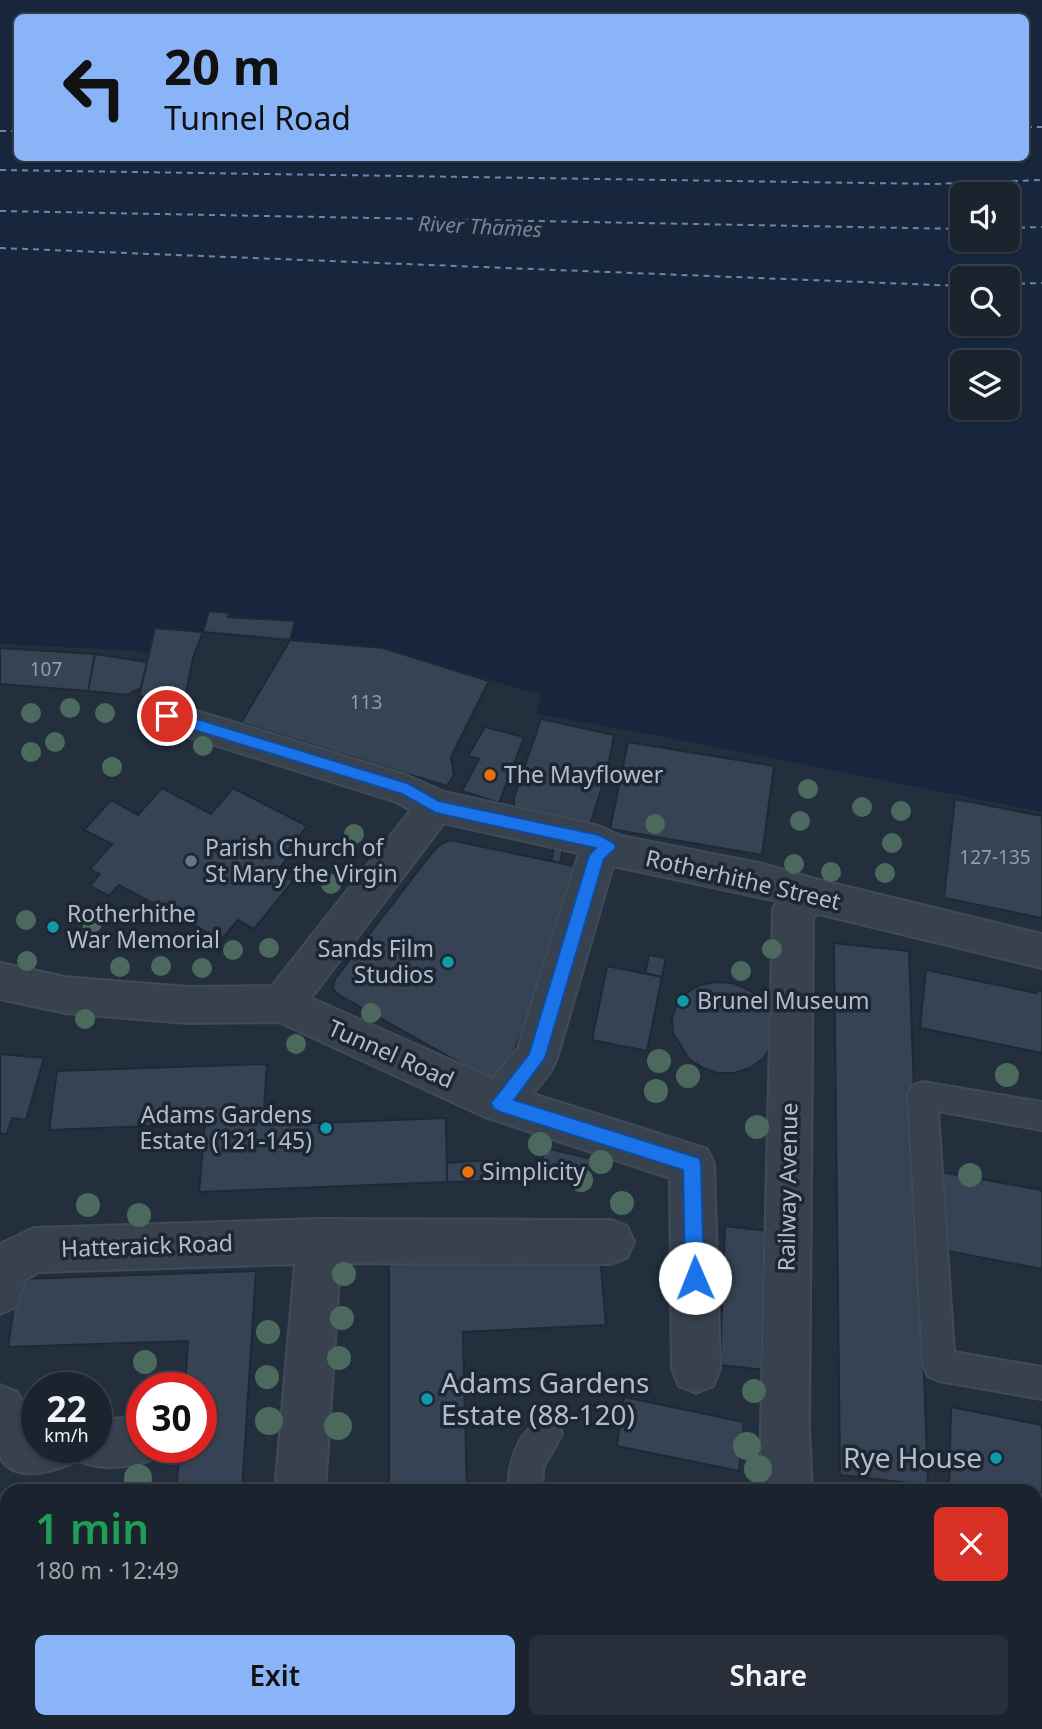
<!DOCTYPE html>
<meta charset="utf-8">
<style>
:root{--surface:#1b232e;--page:#282f3a;--text:#f1f3f6;--muted:#a0a4aa;--line:#39404a;--accent:#8ab4f8}
body{margin:0;font-family:"Noto Sans",sans-serif;background:var(--page);color:var(--text);height:100vh;display:flex;flex-direction:column;font-size:26px;white-space:nowrap}
*{box-sizing:border-box;margin:0}
p{font-size:23px;color:var(--muted)}
.icon{flex:none;width:38px;height:38px;fill:none;stroke:currentColor;stroke-width:2;stroke-linecap:round;stroke-linejoin:round}
.map{position:relative;flex:1;overflow:hidden}
.details{position:absolute;left:0px;top:1484px;width:1043px;height:245px;display:flex;flex-direction:column;background:var(--surface);border-radius:21px 21px 0 0;box-shadow:0 2px 5px #0004,0 0 0 2px var(--line)}
.details>*{flex:none}
.banner{position:absolute;left:14px;top:14px;width:1015px;height:147px;border-radius:10px;box-shadow:0 2px 5px #0004,0 0 0 2px var(--line);background:#8ab4f8;color:#111;overflow:hidden}
.fabs{position:absolute;left:950px;top:182px;display:grid;gap:14px}
.fabs a{display:grid;place-items:center;width:70px;height:70px;border-radius:10px;background:var(--surface);box-shadow:0 2px 5px #0004,0 0 0 2px var(--line);font-size:35px}
.speed{position:absolute;left:21px;top:1372px;display:flex;gap:14px;font-size:35px;font-weight:700;text-align:center}
.speed>*{display:grid;place-content:center;width:91px;height:91px;border-radius:50%;background:var(--surface);box-shadow:0 2px 5px #0004,0 0 0 2px var(--line);line-height:1}
.speed small{font-size:18px;font-weight:400}
.speed .limit{border:10px solid #d22;background:#fff;color:#111}
.pin{position:absolute;display:grid;place-items:center;width:60px;height:60px;color:#fff;margin:-30px;border:4px solid #fff;border-radius:50%;box-shadow:0 2px 7px #0007}
.me{position:absolute;width:77px;margin:-38px;rotate:359deg;stroke-linejoin:round;filter:drop-shadow(0 0 5px #0008)}
.turn{display:flex;align-items:center;gap:24px;height:147px;padding:0 35px;font-size:32px}
.turn .icon{width:91px;height:91px;stroke-width:2.5}
.turn b{display:block;font-size:49px;line-height:60px}
.round{display:grid;place-items:center;flex:none;width:74px;height:74px;border-radius:10px;background:var(--page)}
.overview{display:flex;align-items:center;justify-content:space-between;height:119px;padding:0 35px}
h1{font-size:42px;font-weight:600;line-height:52px;color:#1e9e55}
.button{display:flex;gap:14px;margin-top:auto;padding:14px 35px}
.button a{flex:1;height:80px;border-radius:10px;background:var(--accent);color:#111;font-size:28px;font-weight:600;line-height:80px;text-align:center}
.button a+a{background:var(--page);color:var(--text)}
.map>svg:first-child{display:block}
.water{fill:#17263c;fill-rule:evenodd}
.lines{fill:none;stroke-linecap:round;stroke-linejoin:round}
.ferry{stroke:#6d86a8;stroke-width:2;stroke-dasharray:6 5;stroke-linecap:butt}
.building{fill:#364354;stroke:#1f2835;stroke-width:2}
.service-casing{stroke:#414a57;stroke-width:4}
.minor-casing{stroke:#414a57;stroke-width:4}
.service{fill:#38414e;fill-rule:evenodd}
.minor{fill:#38414e;fill-rule:evenodd}
.tree{fill:#4b6a5d}
.route{fill:#1a73e8;stroke:#114b97;stroke-width:2}
.food-dot{fill:#e8710a;stroke:#1d2633;stroke-width:2.5}
.worship-dot{fill:#6b7280;stroke:#1d2633;stroke-width:2.5}
.culture-dot{fill:#0f9aa8;stroke:#1d2633;stroke-width:2.5}
.labels{text-anchor:middle;stroke-width:7;stroke-linejoin:round;paint-order:stroke}
.number-label{font-size:19px;fill:#929caa}
.far-water-label{font-size:21px;font-style:italic;fill:#6d86a8;stroke:#1d2633}
.poi-label{font-size:23px;fill:#b4bcc9;stroke:#1d2633;text-anchor:start}
.street-label{font-size:23px;fill:#b4bcc9;stroke:#1d2633}
.near-poi-label{font-size:28px;fill:#b4bcc9;stroke:#1d2633;text-anchor:start}
</style>
<div class="map">
<svg width="1042" height="1729" viewBox="0 0 1042 1729">
<rect width="100%" height="100%" fill="#242f3e"/>
<path class="water" d="M0,0H1042V812L655,735L536,714L541,695L383,648L156,628L149,655L141,651L0,644ZM18,18H1026V158H18ZM962,194H1008V240H962ZM962,278H1008V324H962ZM962,362H1008V408H962Z"/>
<g class="lines">
<path class="ferry" d="M1026,127H1042
M0,131H18
M0,170L933,184L1042,180
M0,211L962,229
M1008,228L1042,227
M0,248L962,286
M1008,284L1042,283"/>
</g>
<path class="building" d="M209,611L229,613L228,617L295,621L290,640L203,632Z
M155,628L203,632L193,658L183,707L139,696Z
M290,640L383,648L489,681L451,757L454,775L447,786L241,723Z
M0,648L95,654L88,691L0,684Z
M95,654L147,662L141,688L127,695L88,691Z
M541,719L614,735L608,768L589,828L519,810L514,805V797Z
M485,727L524,737L499,803L462,791L479,759L468,756Z
M628,742L774,766L762,855L610,829Z
M162,788L211,814L233,788L307,826L288,850L292,853L276,872L293,881L254,929L238,920L221,940L119,885L109,896L90,886L100,874L90,869L112,844L84,830L111,800L138,815Z
M955,799L1042,816V918L944,898Z
M561,821L569,822L560,863L551,861Z
M450,840L574,866L529,1016L511,1058L494,1082L339,995L333,989L335,979L431,854L441,844Z
M834,943L909,951L928,1485L840,1475Z
M649,955L666,958L662,977L645,973Z
M607,966L662,977L647,1051L592,1040Z
M926,970L1036,993L1037,990L1042,991V1053L920,1028Z
M716,982L733,983L749,990L762,1001L770,1015L774,1030L771,1045L764,1058L750,1068L735,1073H718L703,1068L689,1059L673,1033L672,1018L677,1005L686,993L700,985Z
M0,1054L44,1058L26,1120L12,1118L7,1134L0,1133Z
M267,1064L263,1125L446,1118L447,1182L199,1192L205,1124L49,1130L57,1071Z
M545,1148L592,1159L588,1178L541,1167Z
M489,1160V1181L447,1182V1163Z
M935,1171L1042,1190V1269L932,1248Z
M725,1226L777,1232L775,1371L720,1365Z
M600,1255L606,1325L463,1332L467,1491H389V1264Z
M256,1271L242,1491H176L180,1447H201V1388H185L188,1341L8,1347L18,1279Z
M624,1397L744,1422L739,1471L617,1446Z
M951,1407L1042,1425V1510L1036,1509V1491H949Z
M0,1595H7V1679H0Z
M480,1722H570V1728L625,1729H480Z
M570,1722H628L627,1729L570,1728Z
M657,1722H738V1729H656Z
M934,1722H1029V1729H934Z"/>
<g class="lines">
<defs>
<path id="service" d="M922,1082L1042,1102V1130L938,1111L954,1352L1042,1367V1399L939,1381L928,1376L923,1365L908,1095L912,1086Z
M546,1418L558,1422L562,1434L543,1468L542,1491H508C509,1462 516,1430 546,1418Z
M7,1704V1722H25L22,1729H0V1705Z
M884,1722H920L919,1729H883Z"/>
<path id="minor" d="M167,702L406,775L444,792L599,826L621,836L763,864L815,879L1042,934V968L819,914L813,917L809,1428L812,1491H762L761,1428L773,909L777,901L613,866L557,1058L551,1071L533,1094L707,1149L714,1164L720,1369L713,1386L696,1393L679,1386L672,1369L670,1178L485,1117L279,1022L188,1023L65,1013L0,999V963L65,977L188,987L272,986L411,810L394,801L154,726L149,716L154,706ZM444,823L579,853L518,1048L493,1079L311,998Z
M319,1219L611,1220L627,1226L634,1242L627,1258L611,1264L340,1263L325,1491H275L295,1264L39,1272L25,1280L16,1307L0,1314V1244L34,1228Z
M0,1385L17,1392L37,1424V1447H96V1420L139,1417L142,1418V1447H161L156,1458C131,1468 104,1471 79,1461L75,1452L70,1464C49,1473 13,1482 0,1457Z
M1036,1541L1042,1542V1592L1036,1591Z
M265,1722H319V1729H265Z"/>
</defs>
<use href="#service" class="service-casing"/>
<use href="#minor" class="minor-casing"/>
<use href="#service" class="service"/>
<use href="#minor" class="minor"/>
</g>
<g class="tree">
<circle cx="70" cy="708" r="10"/>
<circle cx="31" cy="713" r="10"/>
<circle cx="105" cy="713" r="10"/>
<circle cx="55" cy="742" r="10"/>
<circle cx="203" cy="746" r="10"/>
<circle cx="31" cy="752" r="10"/>
<circle cx="112" cy="767" r="10"/>
<circle cx="808" cy="789" r="10"/>
<circle cx="862" cy="807" r="10"/>
<circle cx="901" cy="811" r="10"/>
<circle cx="800" cy="821" r="10"/>
<circle cx="655" cy="824" r="10"/>
<circle cx="354" cy="834" r="10"/>
<circle cx="892" cy="843" r="10"/>
<circle cx="794" cy="864" r="10"/>
<circle cx="831" cy="872" r="10"/>
<circle cx="885" cy="873" r="10"/>
<circle cx="331" cy="884" r="10"/>
<circle cx="26" cy="920" r="10"/>
<circle cx="92" cy="923" r="10"/>
<circle cx="269" cy="948" r="10"/>
<circle cx="772" cy="949" r="10"/>
<circle cx="233" cy="950" r="10"/>
<circle cx="27" cy="961" r="10"/>
<circle cx="161" cy="966" r="10"/>
<circle cx="120" cy="967" r="10"/>
<circle cx="202" cy="968" r="10"/>
<circle cx="741" cy="971" r="10"/>
<circle cx="371" cy="1013" r="10"/>
<circle cx="85" cy="1019" r="10"/>
<circle cx="296" cy="1044" r="10"/>
<circle cx="659" cy="1061" r="12"/>
<circle cx="1007" cy="1075" r="12"/>
<circle cx="688" cy="1076" r="12"/>
<circle cx="656" cy="1091" r="12"/>
<circle cx="757" cy="1127" r="12"/>
<circle cx="540" cy="1144" r="12"/>
<circle cx="601" cy="1162" r="12"/>
<circle cx="970" cy="1175" r="12"/>
<circle cx="581" cy="1180" r="12"/>
<circle cx="622" cy="1203" r="12"/>
<circle cx="88" cy="1205" r="12"/>
<circle cx="139" cy="1215" r="12"/>
<circle cx="344" cy="1274" r="12"/>
<circle cx="342" cy="1318" r="12"/>
<circle cx="268" cy="1332" r="12"/>
<circle cx="339" cy="1358" r="12"/>
<circle cx="145" cy="1362" r="12"/>
<circle cx="267" cy="1377" r="12"/>
<circle cx="754" cy="1391" r="12"/>
<circle cx="269" cy="1421" r="14"/>
<circle cx="338" cy="1426" r="14"/>
<circle cx="747" cy="1446" r="14"/>
<circle cx="758" cy="1469" r="14"/>
<circle cx="138" cy="1478" r="14"/>
</g>
<path class="route" d="M167,710L407,783L439,801L599,835L614,843L616,848L604,859L545,1058L514,1100L699,1158L701,1164L704,1278L701,1285L695,1287L688,1285L685,1278L683,1170L500,1112L494,1109L491,1103L529,1054L589,855L596,848L436,813L402,794L162,720L159,716L162,712Z"/>
<g class="food-dot">
<circle cx="490" cy="775" r="7"/>
<circle cx="468" cy="1172" r="7"/>
</g>
<circle class="worship-dot" cx="191" cy="861" r="7"/>
<g class="culture-dot">
<circle cx="53" cy="927" r="7"/>
<circle cx="448" cy="962" r="7"/>
<circle cx="683" cy="1001" r="7"/>
<circle cx="326" cy="1128" r="7"/>
<circle cx="427" cy="1399" r="7"/>
<circle cx="996" cy="1458" r="7"/>
</g>
<g class="labels">
<g class="number-label">
<text x="46" y="676">107</text>
<text x="366" y="709">113</text>
<text x="995" y="864">127-135</text>
</g>
<g class="far-water-label">
<text transform="translate(480 227) rotate(3)" y="7">River Thames</text>
</g>
<g class="poi-label">
<text x="504" y="783">The Mayflower</text>
<text x="205" y="856">Parish Church of<tspan x="205" dy="26">St Mary the Virgin</tspan></text>
<text x="67" y="922">Rotherhithe<tspan x="67" dy="26">War Memorial</tspan></text>
<text x="434" y="957" text-anchor="end">Sands Film<tspan x="434" dy="26">Studios</tspan></text>
<text x="697" y="1009">Brunel Museum</text>
<text x="312" y="1123" text-anchor="end">Adams Gardens<tspan x="312" dy="26">Estate (121-145)</tspan></text>
<text x="482" y="1180">Simplicity</text>
</g>
<g class="street-label">
<text transform="translate(743 880) rotate(13)" y="8">Rotherhithe Street</text>
<text transform="translate(391 1054) rotate(24)" y="8">Tunnel Road</text>
<text transform="translate(788 1187) rotate(-89)" y="8">Railway Avenue</text>
<text transform="translate(147 1246) rotate(-2)" y="8">Hatteraick Road</text>
</g>
<g class="near-poi-label">
<text x="441" y="1393">Adams Gardens<tspan x="441" dy="32">Estate (88-120)</tspan></text>
<text x="982" y="1468" text-anchor="end">Rye House</text>
</g>
</g>
</svg>
<div class="fabs">
<a><svg class="icon" aria-label="sound" viewBox="0 0 24 24"><path d="M4 9h4l5-4v14l-5-4H4zM17 9q2 3 0 6"/></svg></a>
<a><svg class="icon" aria-label="search" viewBox="0 0 24 24"><circle cx="10" cy="10" r="6"/><path d="M15 15l6 6"/></svg></a>
<a><svg class="icon" aria-label="layers" viewBox="0 0 24 24"><path d="M12 4l9 5-9 5-9-5zM3 14l9 5 9-5"/></svg></a>
</div>
<div class="speed"><div>22<small>km/h</small></div><div class="limit">30</div></div>
<div class="pin" style="left:167px;top:716px;background:#d93025"><svg class="icon" aria-label="arrive" viewBox="0 0 24 24"><path d="M6 21V4h12l-3 4 3 4H6"/></svg></div>
<svg class="me" style="left:695px;top:1278px" viewBox="-20 -20 40 40"><circle r="19" fill="#fff"/><path d="M0-13L10 11 0 6-10 11z" fill="#1a73e8"/></svg>
<div class="banner">
<div class="turn"><svg class="icon" aria-label="left" viewBox="0 0 24 24"><path d="M17 20v-9H6M10 6l-5 5 5 5"/></svg><div><b>20 m</b>Tunnel Road</div></div>
</div>
<section class="details">
<div class="overview"><div><h1>1 min</h1><p>180 m · 12:49</p></div><a class="round" style="background:#d93025;color:#fff"><svg class="icon" aria-label="close" viewBox="0 0 24 24"><path d="M6 6l12 12M18 6L6 18"/></svg></a></div>
<div class="button"><a>Exit</a><a>Share</a></div>
</section>
</div>
